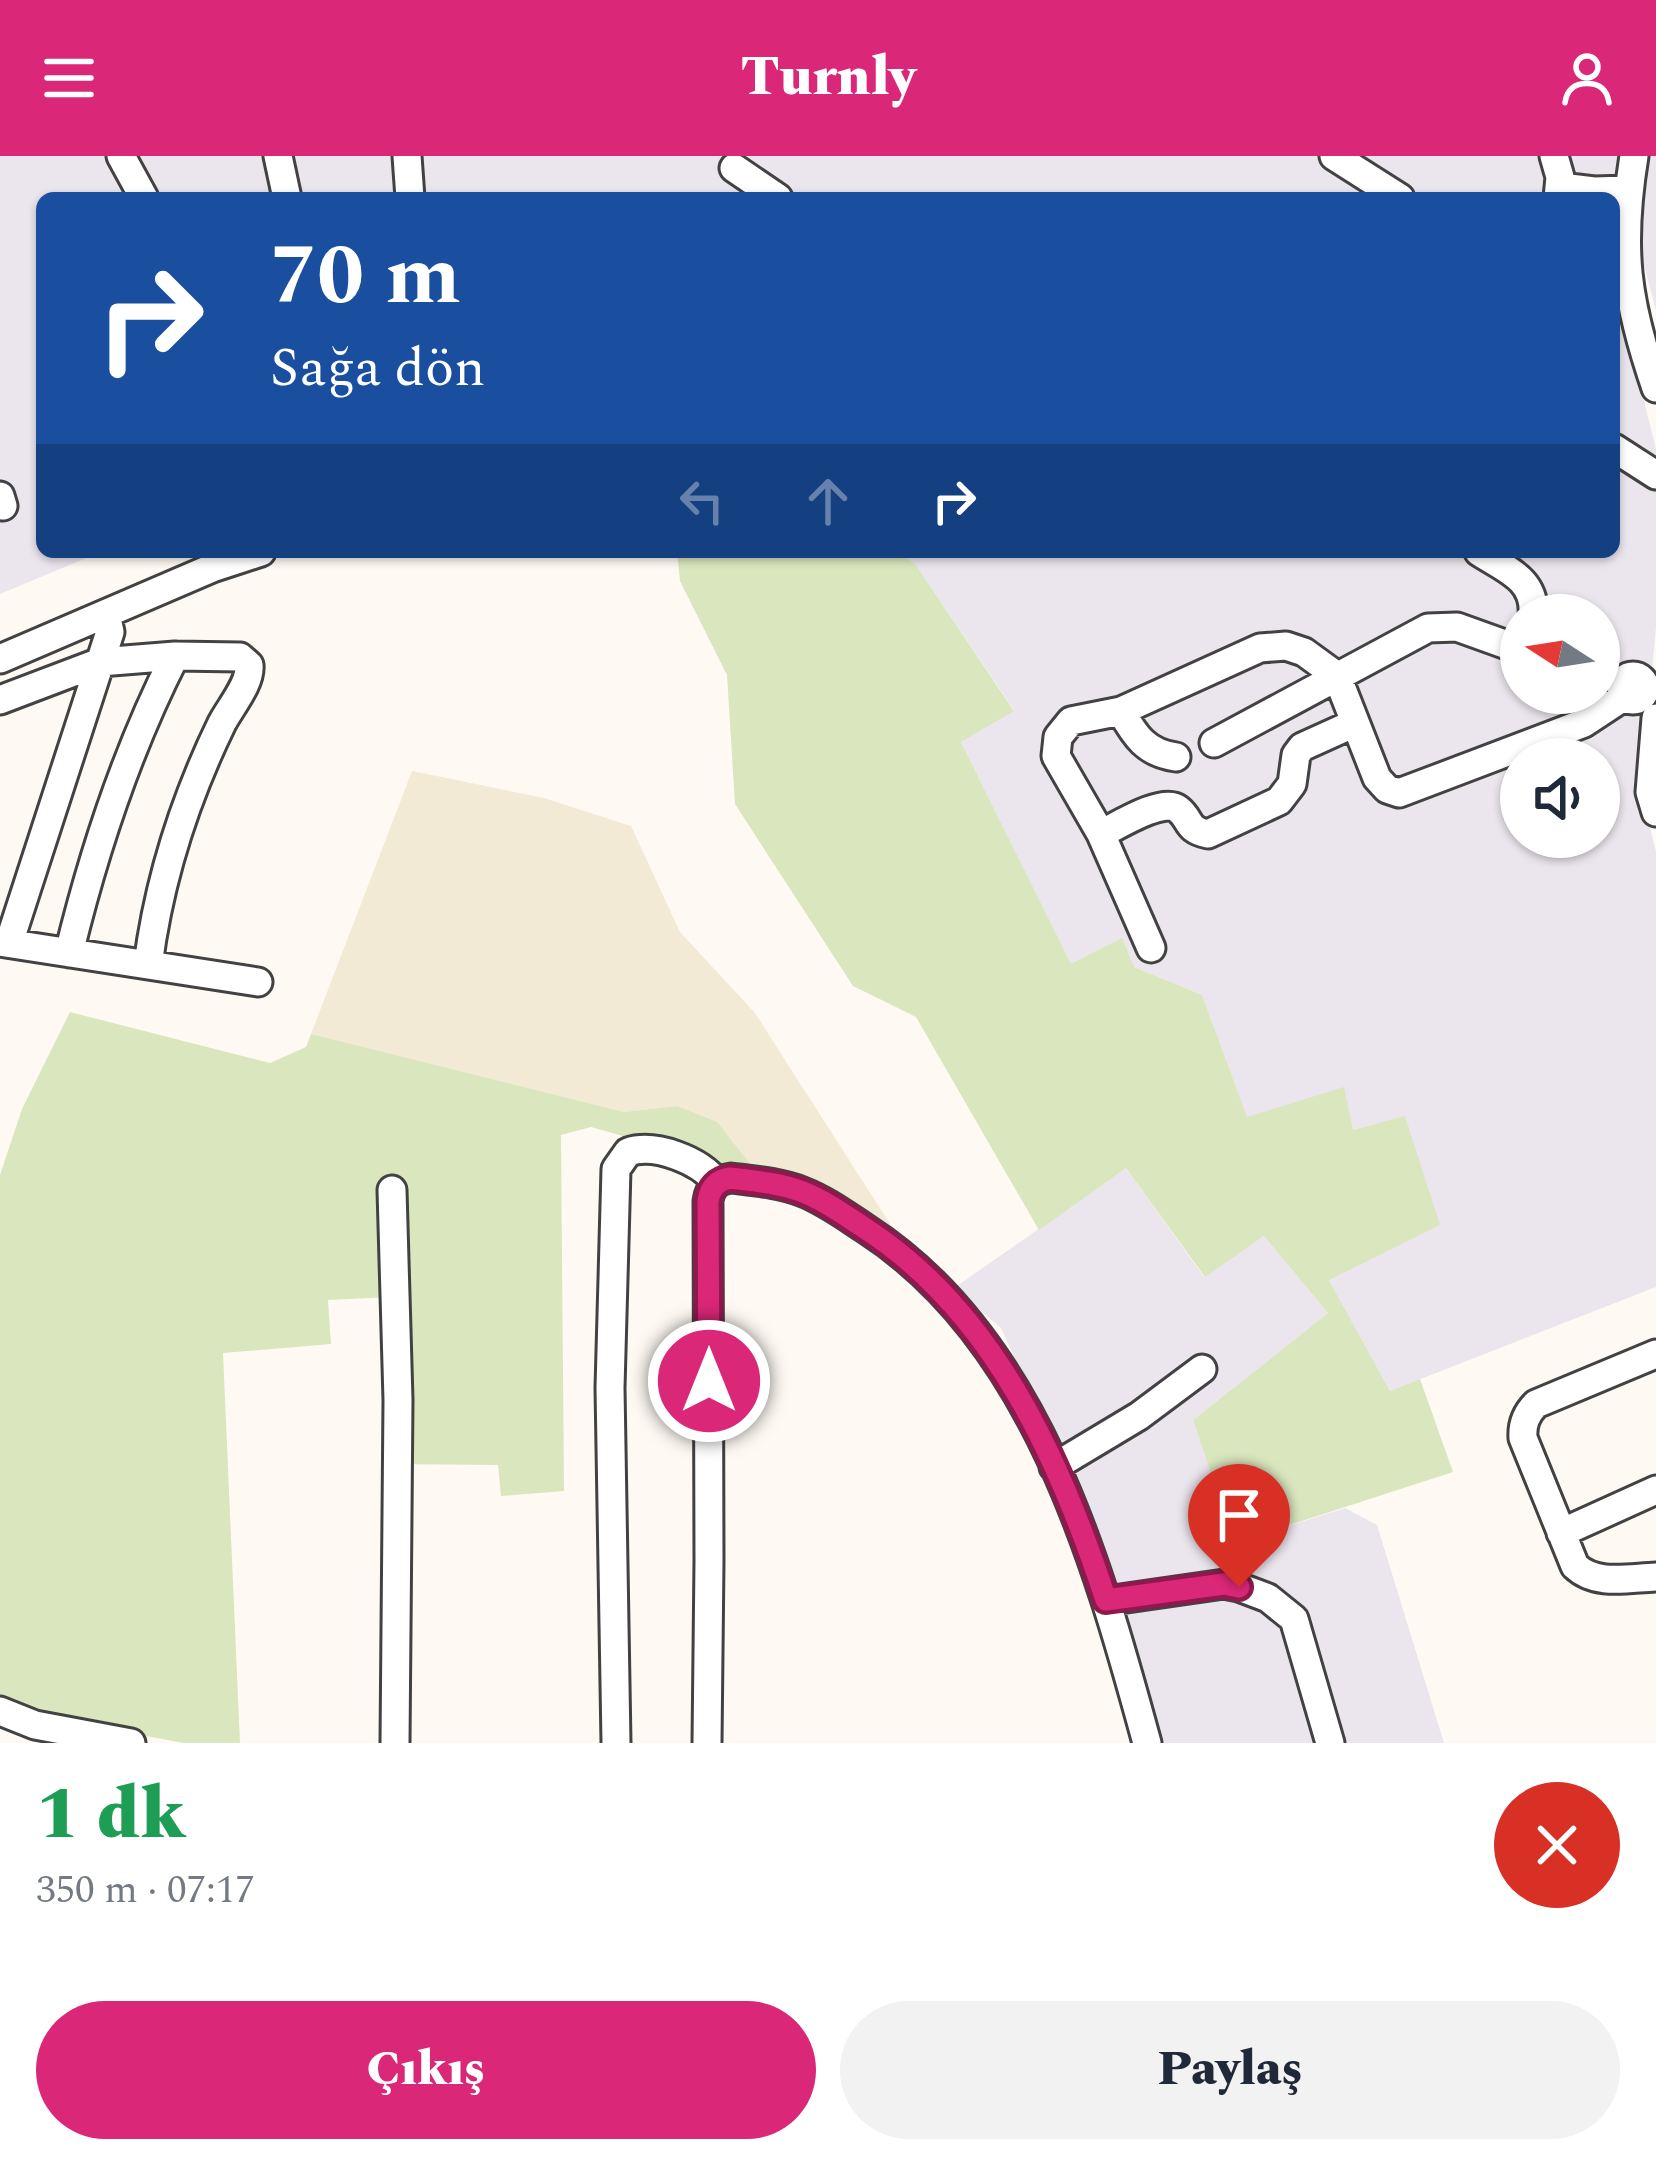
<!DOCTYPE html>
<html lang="tr">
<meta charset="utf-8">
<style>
:root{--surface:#fff;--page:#f2f2f3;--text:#1f2937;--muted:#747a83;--accent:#db2777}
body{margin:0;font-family:Spectral,serif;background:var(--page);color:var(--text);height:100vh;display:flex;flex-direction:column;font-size:45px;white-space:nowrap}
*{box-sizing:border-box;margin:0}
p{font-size:39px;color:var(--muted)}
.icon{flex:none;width:66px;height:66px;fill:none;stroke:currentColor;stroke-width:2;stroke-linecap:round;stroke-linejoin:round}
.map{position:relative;height:1587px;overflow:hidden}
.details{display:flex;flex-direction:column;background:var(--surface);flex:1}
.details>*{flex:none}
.hud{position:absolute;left:36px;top:36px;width:1584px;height:366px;border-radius:18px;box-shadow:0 3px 9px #0004;background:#1a4fa0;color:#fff;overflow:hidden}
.needle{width:78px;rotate:282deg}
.fabs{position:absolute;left:1500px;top:438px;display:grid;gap:24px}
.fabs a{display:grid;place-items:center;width:120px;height:120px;border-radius:50%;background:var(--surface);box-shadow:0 3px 9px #0004;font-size:60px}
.pin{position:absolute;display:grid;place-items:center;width:102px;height:102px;color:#fff;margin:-123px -51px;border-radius:50% 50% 50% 0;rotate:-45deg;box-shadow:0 0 12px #0007}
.pin .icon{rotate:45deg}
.me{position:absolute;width:132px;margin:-66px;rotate:0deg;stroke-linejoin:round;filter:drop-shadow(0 0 9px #0008)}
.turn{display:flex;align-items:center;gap:42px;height:252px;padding:0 36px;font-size:54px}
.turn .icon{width:156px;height:156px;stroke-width:2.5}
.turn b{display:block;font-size:84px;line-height:102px}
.lanes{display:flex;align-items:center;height:114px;padding:0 36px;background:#0003;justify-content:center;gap:60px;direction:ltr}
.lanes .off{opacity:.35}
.round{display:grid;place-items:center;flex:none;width:126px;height:126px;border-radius:63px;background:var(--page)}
.overview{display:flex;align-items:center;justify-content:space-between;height:204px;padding:0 36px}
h1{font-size:72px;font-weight:800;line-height:90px;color:#1e9e55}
.primary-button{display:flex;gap:24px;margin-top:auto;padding:24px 36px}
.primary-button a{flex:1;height:138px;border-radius:72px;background:var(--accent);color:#fff;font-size:48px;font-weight:800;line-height:138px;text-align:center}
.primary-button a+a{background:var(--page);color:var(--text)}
header{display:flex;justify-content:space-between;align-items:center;height:156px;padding:0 36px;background:var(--accent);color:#fff;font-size:54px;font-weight:800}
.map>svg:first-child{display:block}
.industrial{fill:#ebe5ed;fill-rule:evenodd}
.farmland{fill:#f2ead4}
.green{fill:#dae6be}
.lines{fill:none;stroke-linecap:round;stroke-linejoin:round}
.minor-casing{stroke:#424242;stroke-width:33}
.minor{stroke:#fff;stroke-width:27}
.route-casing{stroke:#8e194d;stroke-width:30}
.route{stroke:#db2777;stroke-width:21}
</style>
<header><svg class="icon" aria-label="menu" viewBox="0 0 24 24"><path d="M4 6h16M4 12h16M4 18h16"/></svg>Turnly<svg class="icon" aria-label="person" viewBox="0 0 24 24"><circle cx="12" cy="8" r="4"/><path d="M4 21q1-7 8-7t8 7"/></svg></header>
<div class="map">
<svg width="1656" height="1587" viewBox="0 0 1656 1587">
<rect width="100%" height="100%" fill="#fefaf3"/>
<path class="industrial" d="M0,0H1625L1614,121V42H42V396H101L0,438Z
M1649,0H1656V154L1639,90Z
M1614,125L1656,293V471L1641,633L1656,696V1131L1390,1235L1329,1124L1404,961L1352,974L1343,932L1247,962L1202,839L1134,811L1071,809L961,586L1014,554L916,409L899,396H1614ZM1521,459H1599V537H1521ZM1521,603H1599V681H1521Z
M1126,1012L1204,1121L1264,1080L1328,1157L1193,1264L1234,1387L1345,1352L1377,1369L1444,1587H1152L1116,1422L1001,1172L954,1132Z"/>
<path class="farmland" d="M412,615L544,642L631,670L680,776L755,857L892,1071L861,1087L758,1018L677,950L624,956L311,878Z"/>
<path class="green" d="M677,396H899L916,409L1014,555L961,586L1071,808L1122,782L1134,811L1202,839L1247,961L1344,931L1353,974L1405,960L1440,1069L1329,1124L1390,1235L1420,1223L1453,1316L1234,1387L1193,1264L1328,1157L1264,1080L1205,1121L1126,1012L1039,1074L916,861L853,830L735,648L727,519L680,425Z
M70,856L270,907L306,891L311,878L624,956L677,950L717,966L758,1018L591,971L561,979L564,1335L501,1340L498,1309L391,1308L392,1141L328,1144L331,1188L223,1197L240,1587H184L37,1560L0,1539V1019L22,953Z"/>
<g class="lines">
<defs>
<path id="minor" d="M121,0L144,42
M278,0L287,42
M407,0L410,42
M1334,0L1400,42
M1554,0L1560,21L1558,42
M1634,0C1619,92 1626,145 1656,232
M734,12L778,42
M1561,31L1594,35L1628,34
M1614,292L1656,319
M0,340L3,350
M1479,396C1505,413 1536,423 1533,459
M0,503L212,412L261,396
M1621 532a12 12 0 1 1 24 0a12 12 0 1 1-24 0Z
M0,544L100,506L175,500L240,501L249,509C251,527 231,550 222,567C184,645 159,723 148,809
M1121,555C1135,580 1146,597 1176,601
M1656,562L1650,636L1656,656
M1214,587L1428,472L1457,471L1521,494
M1101,678C1117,670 1163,641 1178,653C1192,664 1185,673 1208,678L1279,645L1292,628L1296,599L1302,591L1355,567
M0,786L258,826
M9,787L110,476L106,458
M1151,792L1101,678L1056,600L1058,581L1071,565L1121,555L1260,492L1286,490L1304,496L1337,520L1377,622L1387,633L1399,637L1584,567L1625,540
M69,797C94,694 127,594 175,500
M392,1034L398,1244L395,1587
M1656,1198L1536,1248C1526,1258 1522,1268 1523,1282L1575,1410C1596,1430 1628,1422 1656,1421
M1054,1311L1139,1260L1202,1213
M1561,1377L1656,1334
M1106,1445L1224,1428L1239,1431L1268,1442L1294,1463L1330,1587
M0,1555L35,1569L131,1587
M616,1587L610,1232L616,1013L628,996C655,987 700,1004 717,1027
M707,1587L709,1405L708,1045C710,1031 717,1024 731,1022C755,1025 780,1027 803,1036C826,1045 846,1060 866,1073C1035,1182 1097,1404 1147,1587"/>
</defs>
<use href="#minor" class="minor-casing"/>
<use href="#minor" class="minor"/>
</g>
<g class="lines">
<defs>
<path id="route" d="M709,1225L708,1045C710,1032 717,1024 730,1022C755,1025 779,1027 803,1036C826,1045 846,1060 866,1073C994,1156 1060,1304 1106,1444L1224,1428L1239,1431"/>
</defs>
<use href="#route" class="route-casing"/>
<use href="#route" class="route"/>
</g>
</svg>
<div class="fabs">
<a><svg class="needle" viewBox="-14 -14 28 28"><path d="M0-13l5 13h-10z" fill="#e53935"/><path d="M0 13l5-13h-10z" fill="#747a83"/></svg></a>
<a><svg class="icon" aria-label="sound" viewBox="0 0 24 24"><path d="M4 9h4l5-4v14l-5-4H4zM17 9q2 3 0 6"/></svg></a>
</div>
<div class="pin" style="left:1239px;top:1431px;background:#d93025"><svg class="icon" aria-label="arrive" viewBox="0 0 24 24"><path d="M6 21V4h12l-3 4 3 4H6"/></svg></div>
<svg class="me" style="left:709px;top:1225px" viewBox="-20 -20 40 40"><circle r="17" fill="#db2777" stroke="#fff" stroke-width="3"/><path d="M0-11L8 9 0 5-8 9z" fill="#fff"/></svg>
<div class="hud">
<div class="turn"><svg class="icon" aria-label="right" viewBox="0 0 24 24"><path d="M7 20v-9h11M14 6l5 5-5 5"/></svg><div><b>70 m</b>Sağa dön</div></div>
<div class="lanes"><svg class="icon off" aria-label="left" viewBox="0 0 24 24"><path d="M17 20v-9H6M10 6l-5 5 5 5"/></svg><svg class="icon off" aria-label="ahead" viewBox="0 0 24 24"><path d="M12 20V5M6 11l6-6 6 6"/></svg><svg class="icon" aria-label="right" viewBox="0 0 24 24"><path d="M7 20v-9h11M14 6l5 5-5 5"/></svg></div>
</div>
</div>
<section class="details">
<div class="overview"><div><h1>1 dk</h1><p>350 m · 07:17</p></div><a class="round" style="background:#d93025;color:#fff"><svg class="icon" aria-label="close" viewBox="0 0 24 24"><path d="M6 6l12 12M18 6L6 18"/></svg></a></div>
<div class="primary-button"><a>Çıkış</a><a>Paylaş</a></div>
</section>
